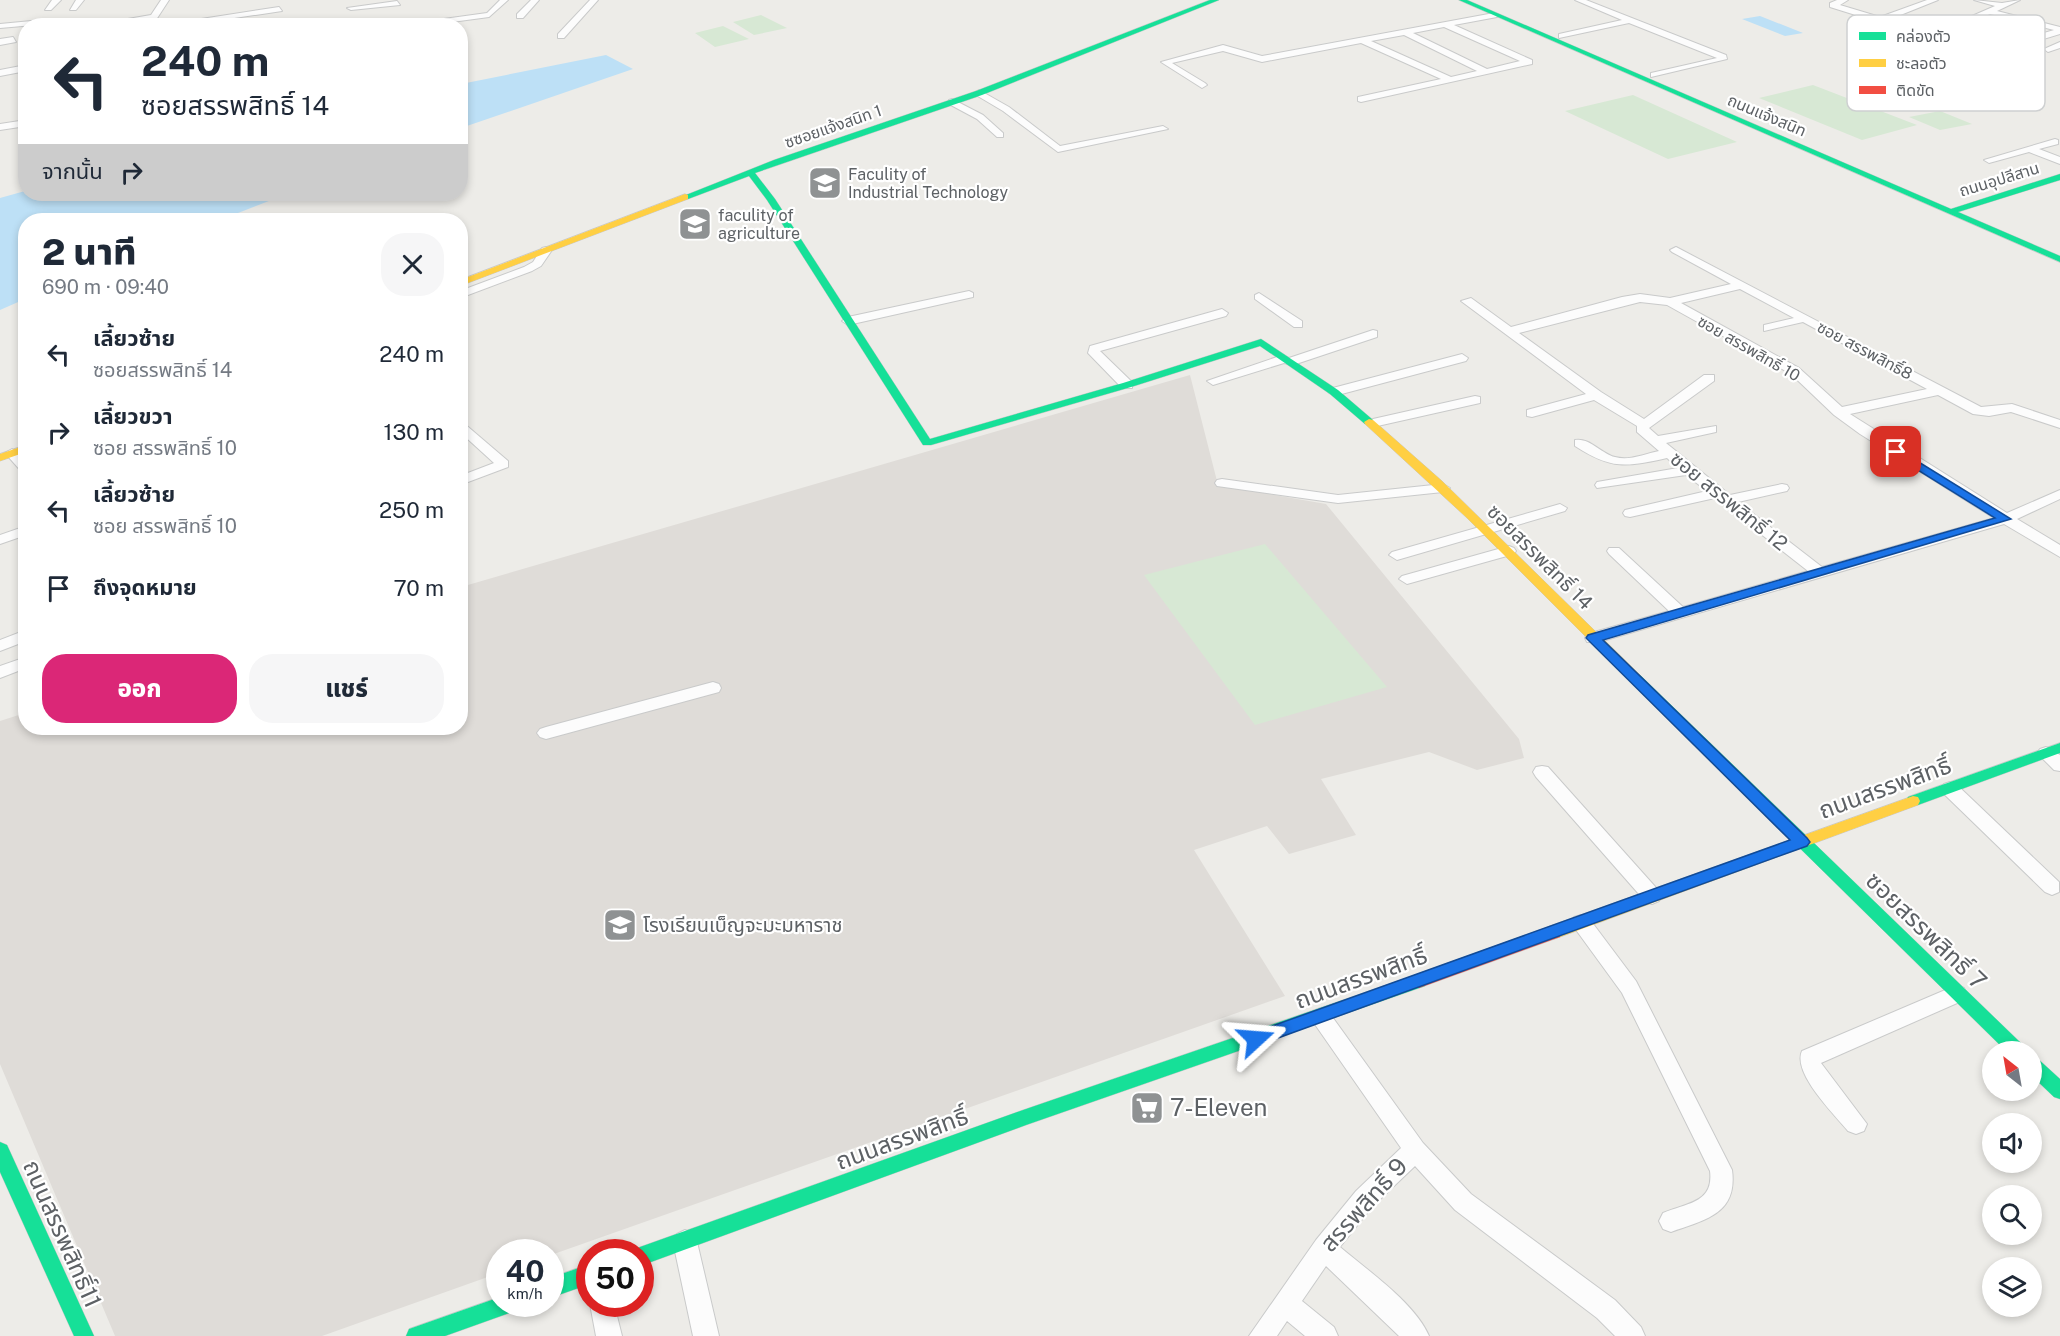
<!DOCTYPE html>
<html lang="th">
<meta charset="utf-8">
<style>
:root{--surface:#fff;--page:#f6f6f7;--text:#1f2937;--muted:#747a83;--accent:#db2777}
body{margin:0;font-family:"Public Sans","Noto Sans Thai",sans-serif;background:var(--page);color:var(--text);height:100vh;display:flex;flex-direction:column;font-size:22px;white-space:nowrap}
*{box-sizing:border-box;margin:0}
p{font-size:20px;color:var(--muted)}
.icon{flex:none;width:33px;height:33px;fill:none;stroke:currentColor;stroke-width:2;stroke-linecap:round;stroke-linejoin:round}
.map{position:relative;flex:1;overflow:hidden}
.side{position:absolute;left:18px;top:213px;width:450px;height:522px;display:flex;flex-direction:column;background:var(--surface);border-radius:24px;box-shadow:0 3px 9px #0003}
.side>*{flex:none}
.hud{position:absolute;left:18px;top:18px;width:450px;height:183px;border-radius:24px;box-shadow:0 3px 9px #0003;background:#fff;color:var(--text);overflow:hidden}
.needle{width:39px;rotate:329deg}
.fabs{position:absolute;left:1982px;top:1041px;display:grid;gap:12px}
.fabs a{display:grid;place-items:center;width:60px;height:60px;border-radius:50%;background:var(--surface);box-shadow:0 3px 9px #0003;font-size:30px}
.speed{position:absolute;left:486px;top:1239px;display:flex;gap:12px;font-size:30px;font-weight:700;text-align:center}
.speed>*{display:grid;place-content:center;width:78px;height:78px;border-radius:50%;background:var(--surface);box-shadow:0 3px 9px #0003;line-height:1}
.speed small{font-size:15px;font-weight:400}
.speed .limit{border:9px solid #d22;background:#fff;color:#111}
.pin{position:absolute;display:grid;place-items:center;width:51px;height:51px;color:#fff;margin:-26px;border-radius:12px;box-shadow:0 3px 9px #0006}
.me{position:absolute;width:66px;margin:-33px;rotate:71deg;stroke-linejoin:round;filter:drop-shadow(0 0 4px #0008)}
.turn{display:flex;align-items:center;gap:21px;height:126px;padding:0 24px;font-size:27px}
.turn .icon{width:78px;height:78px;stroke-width:2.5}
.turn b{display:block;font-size:42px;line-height:51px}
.then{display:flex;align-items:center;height:57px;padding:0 24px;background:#0003;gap:12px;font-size:22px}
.round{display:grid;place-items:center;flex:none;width:63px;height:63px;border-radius:24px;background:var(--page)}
.summary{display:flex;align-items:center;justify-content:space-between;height:102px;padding:0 24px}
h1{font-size:36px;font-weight:800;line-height:45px}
.button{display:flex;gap:12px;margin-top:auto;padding:12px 24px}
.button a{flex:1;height:69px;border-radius:24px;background:var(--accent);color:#fff;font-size:24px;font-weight:800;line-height:69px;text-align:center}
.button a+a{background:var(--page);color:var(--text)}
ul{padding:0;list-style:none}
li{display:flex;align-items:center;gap:18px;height:78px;padding:0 24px}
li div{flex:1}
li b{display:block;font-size:22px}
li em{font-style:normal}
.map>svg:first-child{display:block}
.education{fill:#dfdcd8}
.green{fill:#d7e8d4}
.water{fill:#bde0f6}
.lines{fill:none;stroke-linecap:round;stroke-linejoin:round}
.street-casing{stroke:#c9caca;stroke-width:2}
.fast-casing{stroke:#c8c8c8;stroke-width:1}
.slow-casing{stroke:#c8c8c8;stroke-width:1}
.jam-casing{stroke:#c8c8c8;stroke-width:1}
.street{fill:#fcfcfc;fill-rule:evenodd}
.fast{fill:#16e098;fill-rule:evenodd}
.slow{fill:#ffcf43;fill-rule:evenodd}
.jam{fill:#f24e42;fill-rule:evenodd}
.route{fill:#1a73e8;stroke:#114b97;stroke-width:1.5}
.labels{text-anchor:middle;stroke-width:4.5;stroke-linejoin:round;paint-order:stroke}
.far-street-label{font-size:16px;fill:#5d6165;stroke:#fff}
.far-poi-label{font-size:16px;fill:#5d6165;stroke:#fff;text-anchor:start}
.street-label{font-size:20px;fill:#5d6165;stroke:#fff}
.poi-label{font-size:20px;fill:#5d6165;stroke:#fff;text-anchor:start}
.near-street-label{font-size:24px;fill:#5d6165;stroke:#fff}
.near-poi-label{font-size:24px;fill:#5d6165;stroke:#fff;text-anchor:start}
.key{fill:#fff;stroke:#ced0d1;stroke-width:1.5}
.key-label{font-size:16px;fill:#5d6165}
</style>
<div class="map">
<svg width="2060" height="1336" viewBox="0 0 2060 1336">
<rect width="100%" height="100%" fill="#edece8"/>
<path class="education" d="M1190,375L1218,485L1326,504L1519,739L1524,758L1477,770L1429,752L1321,779L1356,835L1289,854L1267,826L1194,850L1285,996L551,1255L550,1252H500L499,1273L322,1336H115L0,1064V721L25,713L26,728H460L461,587Z"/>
<path class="green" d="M761,15L787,28L754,35L733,22Z
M723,26L749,39L715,47L695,33Z
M1813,85L1917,125L1862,140L1759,98Z
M1633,95L1737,142L1668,159L1565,111Z
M1940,111L1972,124L1940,130L1909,117Z
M1265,544L1387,687L1255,725L1144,575Z"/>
<path class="water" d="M1760,16L1803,33L1785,36L1742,19Z
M606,55L633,69L461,128V84Z
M25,191L26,194H287L220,220H26L25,299L0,310V198Z"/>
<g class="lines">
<defs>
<path id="street" d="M52,0H61L51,10H45Z
M76,0H84L76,10H70Z
M161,0H169L152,26H144L147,20L111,26H87L151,15Z
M500,0H508L489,17L422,26H393L487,13Z
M531,0H539L523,18H517V14Z
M590,0H598L564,38H558V34Z
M1575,0H1586L1726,55L1727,59L1651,77V73L1717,58L1629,23L1559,38V34L1622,20Z
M1837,0H1848L1840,5L1880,17L1927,0H1938L1888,20L1933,33L1995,6L1974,0L2002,3L2020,0L1997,11L2060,27V34L1987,56L1934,39L1926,40V37L1830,7V3ZM1990,14L2054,30L1987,50L1941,36Z
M397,1L400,5L351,10L347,8Z
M279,7L282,11L181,26H156Z
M1494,13L1497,17L1454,25L1532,60V64L1361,102L1358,101V97L1441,79L1361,43L1262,62L1223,51L1172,63L1205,83L1207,85L1202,88L1161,62L1223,45L1262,56ZM1444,27L1520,61L1487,69L1413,33ZM1404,35L1477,71L1451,77L1371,41Z
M42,20L45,24L0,28V24Z
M13,37L16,42L0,45V39Z
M2060,42V48L2048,52L2044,49Z
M26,65V71L0,76V70Z
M979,90L1009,107L1060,146L1163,126L1168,129L1058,152L1003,111L976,95L974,93Z
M952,99L983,115L1003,133V137H997L977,119L949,104V100Z
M26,120V126L0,130V124Z
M2055,139L2058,140V144L2039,149L2060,157V164L2029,152L1989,163L1984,160Z
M546,247L552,250L541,266L532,271L460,298V291L524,267L533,262L542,248Z
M1676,247L1981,407L2012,404L2060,420V428L2011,412L1989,416L1973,414L1938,395L1850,414L2007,513L2060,490V499L2017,519L2060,545V557L2004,524L1599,642H1587L1585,638L1587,634L1669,611L1609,554L1607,551L1609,548H1619L1683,607L1808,571L1715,498L1630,517L1625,516L1623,513L1625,510L1707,491L1686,475L1597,488L1595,485L1597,482L1678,468L1667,458C1626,467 1612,470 1575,446V440C1589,437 1602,454 1615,457C1629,461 1645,454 1659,451L1637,432V426L1594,400L1532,417L1527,416V410L1586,394L1461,301L1471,298L1511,327L1622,297L1640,294L1670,298L1731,284L1672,252L1670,250ZM1740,289L1794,318L1764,325V331L1803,322L1927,389L1842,407L1799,368L1681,303ZM1640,302L1667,305L1791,374L1834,415L1860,434L1994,518L1822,567L1738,502L1787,491L1789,488L1787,485L1782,484L1730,495L1666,443L1716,432V426L1658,436L1649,428L1714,381V375H1704L1644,419L1601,392L1519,333Z
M969,291L973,293V297L848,325L842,321L848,317Z
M1259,293L1302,321V327H1294L1255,299V295Z
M1222,309L1228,313L1226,316L1100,351L1132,382V388H1122L1088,353L1090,346Z
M1373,330L1377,331V337L1293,365L1284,363L1213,385L1207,381L1280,356L1289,358Z
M1462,354L1468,358L1466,361L1334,396L1328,392L1329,389Z
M1475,396L1480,397V403L1373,427L1366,423L1373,419Z
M460,420L508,461V467L460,485V476L494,463L460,432Z
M12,449L26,459V472L21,471L5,453Z
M1222,479L1338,495L1443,484L1450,488L1443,492L1338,503L1217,486L1215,483L1217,480Z
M1560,504L1567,508L1565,511L1397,560L1389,555L1392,552Z
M26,526V535L0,544V535Z
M1509,546L1514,548L1516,551L1514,554L1407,584L1399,579L1402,576Z
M26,630V641L0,651V640Z
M26,657V668L0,678V666Z
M713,682L719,684L721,688L719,692L546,739L540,737L537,733L540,729L546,727Z
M2046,747L2060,755V771L2054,770L2037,753L2040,749Z
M1542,766L1548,767L1659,891L1662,896L1659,901L1652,904L1645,901L1536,777L1533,772L1536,767Z
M1950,782L1956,784L2059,882V892L2052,895L2045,892L1944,794L1941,789L1944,784Z
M1581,915L1588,917L1636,981L1732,1170C1738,1214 1705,1220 1671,1232L1663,1229L1659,1221L1663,1213C1687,1203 1714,1203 1710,1171L1622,993L1571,923L1574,917Z
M1957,985L1964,988L1967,994L1964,1000L1821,1063L1867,1124L1864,1131L1856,1134L1848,1131C1834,1114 1792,1073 1802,1051Z
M1321,1008L1328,1011L1423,1143L1471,1194L1615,1300L1641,1327L1645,1336H1615L1597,1318L1455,1210L1415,1166L1372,1207L1340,1247C1367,1270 1415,1303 1429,1336H1399L1326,1266L1302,1301L1334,1327L1338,1336H1305L1287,1321L1277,1336H1249L1316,1240L1356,1191L1401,1148L1314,1023L1311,1017L1314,1011Z
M685,1230L693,1234L697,1242L719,1336H693L673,1242L677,1234Z
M590,1304H614L622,1336H596Z"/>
<path id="fast" d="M1210,0H1219L982,95L755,173L775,199L930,439L1123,383L1261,339L1338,390L1373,420V424H1365L1330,394L1260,346L1131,387L931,445H923L767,200L749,176L688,199L681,197L774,160L976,91Z
M1459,0H1467L1951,209L2060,174V180L1958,212L2060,256V262Z
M1635,673L1640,675L2025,1047L2028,1052H2007L1630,681L1628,678Z
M2060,743V753L1918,805H1908L1906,801L1908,797Z
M1419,974L1425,976L1427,981L1425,986L1026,1125L640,1266V1252H632L640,1247L1026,1109Z
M2031,1055L2037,1058L2060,1079V1099L2054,1097L2031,1075Z
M0,1142L7,1145L94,1336H74L0,1172Z
M590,1264V1284L550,1298V1278Z
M500,1297V1304H518L515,1311L445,1336H406L409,1329Z"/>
<path id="slow" d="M685,194L688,195V199L460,286V280Z
M1369,419L1373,420L1442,481L1640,675L1642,678L1640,681H1630L1467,518L1365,424L1364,422Z
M26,445V452L0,461V454Z
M1913,796L1918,797L1920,801L1918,805L1560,937L1554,939L1548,937L1546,932L1548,927Z"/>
<path id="jam" d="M1554,925L1560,927L1562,932L1560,937L1419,988L1413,986L1411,981L1413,976Z"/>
</defs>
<use href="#street" class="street-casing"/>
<use href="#fast" class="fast-casing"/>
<use href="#slow" class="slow-casing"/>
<use href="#jam" class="jam-casing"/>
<use href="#street" class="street"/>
<use href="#fast" class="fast"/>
<use href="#slow" class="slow"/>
<use href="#jam" class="jam"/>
</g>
<path class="route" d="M1896,448L2011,519L1603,640L1807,838L1810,842L1807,846L1256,1046L1250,1044L1248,1039L1250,1034L1790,840L1586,638L1588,635L1995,518L1892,454L1891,452Z"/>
<defs>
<symbol id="university-square" viewBox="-11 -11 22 22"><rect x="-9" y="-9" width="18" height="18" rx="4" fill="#8f9293" stroke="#fff"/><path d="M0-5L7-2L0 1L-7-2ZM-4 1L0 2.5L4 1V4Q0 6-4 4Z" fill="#fff"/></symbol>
<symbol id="school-square" viewBox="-11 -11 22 22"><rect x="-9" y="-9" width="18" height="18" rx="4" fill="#8f9293" stroke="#fff"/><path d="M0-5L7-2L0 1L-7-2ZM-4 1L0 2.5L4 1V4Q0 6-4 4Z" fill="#fff"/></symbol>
<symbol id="supermarket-square" viewBox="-11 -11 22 22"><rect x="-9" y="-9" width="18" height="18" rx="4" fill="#8f9293" stroke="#fff"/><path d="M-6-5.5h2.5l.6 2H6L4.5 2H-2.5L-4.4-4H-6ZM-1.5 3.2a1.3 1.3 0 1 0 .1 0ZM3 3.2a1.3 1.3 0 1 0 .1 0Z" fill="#fff"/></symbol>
</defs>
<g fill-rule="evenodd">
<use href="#university-square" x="806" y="164" width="38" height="38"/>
<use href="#university-square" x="676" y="205" width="38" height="38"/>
<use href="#school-square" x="601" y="906" width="38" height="38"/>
<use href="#supermarket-square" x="1128" y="1089" width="38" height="38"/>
</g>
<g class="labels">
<g class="far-street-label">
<text transform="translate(1767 115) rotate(23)" y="6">ถนนแจ้งสนิท</text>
<text transform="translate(833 126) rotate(-19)" y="6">ซซอยแจ้งสนิท 1</text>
<text transform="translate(1999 179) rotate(-17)" y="6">ถนนอุปลีสาน</text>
<text transform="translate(1749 348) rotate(30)" y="6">ซอย สรรพสิทธิ์ 10</text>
<text transform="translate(1865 350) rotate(28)" y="6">ซอย สรรพสิทธิ์8</text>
</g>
<g class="far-poi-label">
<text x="848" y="180">Faculity of<tspan x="848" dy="18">Industrial Technology</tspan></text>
<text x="718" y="221">faculity of<tspan x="718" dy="18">agriculture</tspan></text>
</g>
<g class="street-label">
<text transform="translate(1729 501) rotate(39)" y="7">ซอย สรรพสิทธิ์ 12</text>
<text transform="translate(1540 557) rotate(45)" y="7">ซอยสรรพสิทธิ์ 14</text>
</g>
<g class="poi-label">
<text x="643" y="932">โรงเรียนเบ็ญจะมะมหาราช</text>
</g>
<g class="near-street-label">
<text transform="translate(1885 788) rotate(-20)" y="8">ถนนสรรพสิทธิ์</text>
<text transform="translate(1926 931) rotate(44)" y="8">ซอยสรรพสิทธิ์ 7</text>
<text transform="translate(1361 978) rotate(-20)" y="8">ถนนสรรพสิทธิ์</text>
<text transform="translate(902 1139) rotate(-20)" y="8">ถนนสรรพสิทธิ์</text>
<text transform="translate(1364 1205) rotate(-48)" y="8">สรรพสิทธิ์ 9</text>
<text transform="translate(62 1234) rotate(66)" y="8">ถนนสรรพสิทธิ์11</text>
</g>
<g class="near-poi-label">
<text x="1170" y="1116">7-Eleven</text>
</g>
</g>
<rect x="1847" y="15" width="198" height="96" rx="9" class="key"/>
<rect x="1859" y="32" width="27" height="8" fill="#16e098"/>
<rect x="1859" y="59" width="27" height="8" fill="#ffcf43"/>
<rect x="1859" y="86" width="27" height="8" fill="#f24e42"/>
<g class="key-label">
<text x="1896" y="42">คล่องตัว</text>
<text x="1896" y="69">ชะลอตัว</text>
<text x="1896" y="96">ติดขัด</text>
</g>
</svg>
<div class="fabs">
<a><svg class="needle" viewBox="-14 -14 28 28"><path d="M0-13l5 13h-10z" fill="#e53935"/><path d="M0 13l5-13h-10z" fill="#747a83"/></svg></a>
<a><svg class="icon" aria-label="sound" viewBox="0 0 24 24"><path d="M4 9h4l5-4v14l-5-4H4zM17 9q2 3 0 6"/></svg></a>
<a><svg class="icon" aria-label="search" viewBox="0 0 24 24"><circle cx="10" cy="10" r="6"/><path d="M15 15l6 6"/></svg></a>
<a><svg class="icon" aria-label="layers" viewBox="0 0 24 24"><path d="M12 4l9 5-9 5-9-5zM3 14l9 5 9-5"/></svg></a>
</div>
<div class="speed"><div>40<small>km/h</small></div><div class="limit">50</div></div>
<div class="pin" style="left:1896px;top:452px;background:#d93025"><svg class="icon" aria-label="arrive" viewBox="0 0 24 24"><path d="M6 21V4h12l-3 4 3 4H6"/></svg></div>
<svg class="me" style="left:1256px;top:1039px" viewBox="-20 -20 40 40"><path d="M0-17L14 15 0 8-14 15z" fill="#1a73e8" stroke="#fff" stroke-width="4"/></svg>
<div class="hud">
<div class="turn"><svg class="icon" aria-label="left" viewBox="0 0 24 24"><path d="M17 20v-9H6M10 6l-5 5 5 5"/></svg><div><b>240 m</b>ซอยสรรพสิทธิ์ 14</div></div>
<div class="then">จากนั้น<svg class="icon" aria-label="right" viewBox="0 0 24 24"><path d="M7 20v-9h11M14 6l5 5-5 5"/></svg></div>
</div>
<section class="side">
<div class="summary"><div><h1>2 นาที</h1><p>690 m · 09:40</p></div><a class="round"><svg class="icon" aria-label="close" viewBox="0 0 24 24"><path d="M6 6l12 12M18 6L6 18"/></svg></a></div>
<ul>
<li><svg class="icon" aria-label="left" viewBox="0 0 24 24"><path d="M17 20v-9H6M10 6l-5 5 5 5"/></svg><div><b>เลี้ยวซ้าย</b><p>ซอยสรรพสิทธิ์ 14</p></div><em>240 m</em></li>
<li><svg class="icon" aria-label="right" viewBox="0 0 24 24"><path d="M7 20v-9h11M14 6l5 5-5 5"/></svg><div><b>เลี้ยวขวา</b><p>ซอย สรรพสิทธิ์ 10</p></div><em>130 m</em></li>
<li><svg class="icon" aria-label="left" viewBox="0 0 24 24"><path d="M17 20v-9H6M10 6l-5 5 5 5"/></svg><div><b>เลี้ยวซ้าย</b><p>ซอย สรรพสิทธิ์ 10</p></div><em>250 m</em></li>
<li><svg class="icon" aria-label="arrive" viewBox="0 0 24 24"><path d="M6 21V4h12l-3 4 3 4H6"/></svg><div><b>ถึงจุดหมาย</b></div><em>70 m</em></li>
</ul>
<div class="button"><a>ออก</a><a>แชร์</a></div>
</section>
</div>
